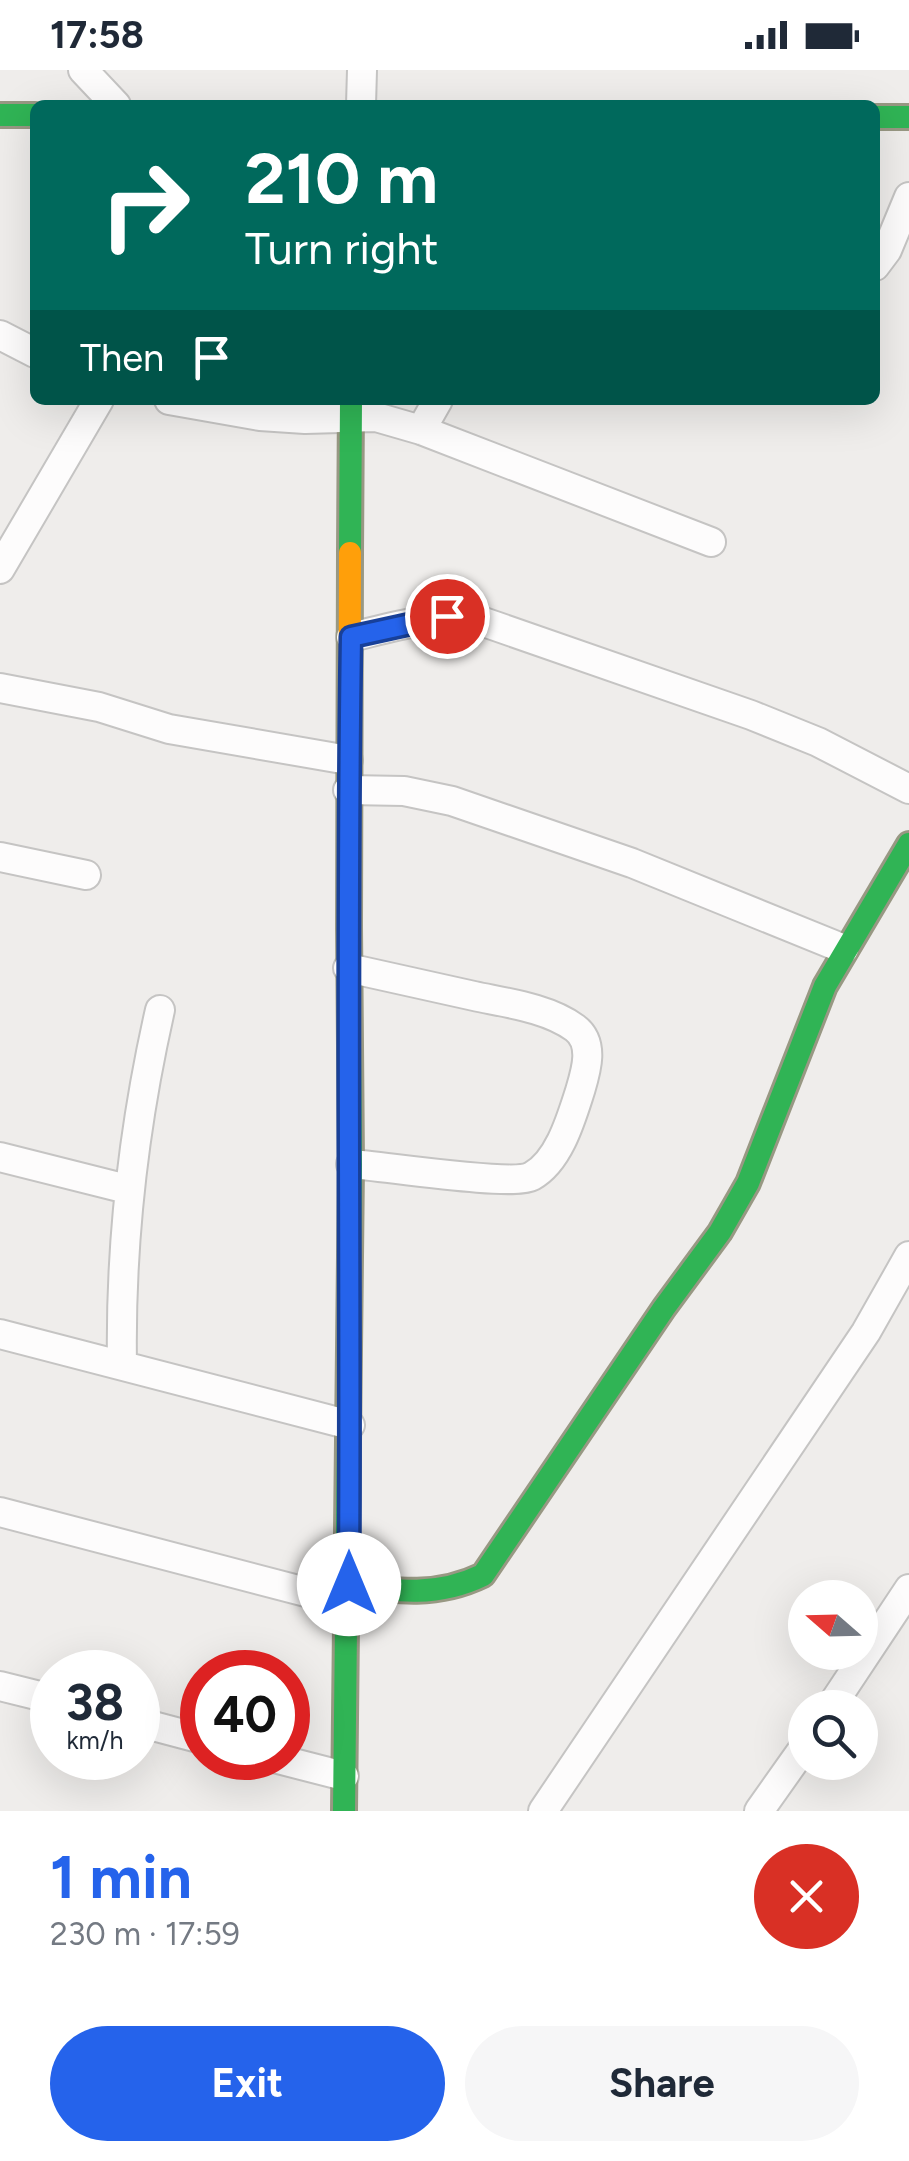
<!DOCTYPE html>
<meta charset="utf-8">
<style>
:root{--surface:#fff;--page:#f6f6f7;--text:#1f2937;--muted:#747a83;--accent:#2563eb}
body{margin:0;font-family:Figtree,sans-serif;background:var(--page);color:var(--text);height:100vh;display:flex;flex-direction:column;font-size:38px;white-space:nowrap}
*{box-sizing:border-box;margin:0}
p{font-size:32px;color:var(--muted)}
.icon{flex:none;width:55px;height:55px;fill:none;stroke:currentColor;stroke-width:2;stroke-linecap:round;stroke-linejoin:round}
.map{position:relative;height:1741px;overflow:hidden}
.side{display:flex;flex-direction:column;background:var(--surface);flex:1}
.side>*{flex:none}
.guide{position:absolute;left:30px;top:30px;width:850px;height:305px;border-radius:15px;box-shadow:0 10px 40px #0002;background:#00695c;color:#fff;overflow:hidden}
.needle{width:65px;rotate:290deg}
.fabs{position:absolute;left:788px;top:1510px;display:grid;gap:20px}
.fabs a{display:grid;place-items:center;width:90px;height:90px;border-radius:50%;background:var(--surface);box-shadow:0 10px 40px #0002;font-size:50px}
.speed{position:absolute;left:30px;top:1580px;display:flex;gap:20px;font-size:50px;font-weight:700;text-align:center}
.speed>*{display:grid;place-content:center;width:130px;height:130px;border-radius:50%;background:var(--surface);box-shadow:0 10px 40px #0002;line-height:1}
.speed small{font-size:25px;font-weight:400}
.speed .limit{border:15px solid #d22;background:#fff;color:#111}
.pin{position:absolute;display:grid;place-items:center;width:85px;height:85px;color:#fff;margin:-42px;border:5px solid #fff;border-radius:50%;box-shadow:0 2px 10px #0007}
.me{position:absolute;width:110px;margin:-55px;rotate:0deg;stroke-linejoin:round;filter:drop-shadow(0 0 8px #0008)}
.turn{display:flex;align-items:center;gap:35px;height:210px;padding:0 50px;font-size:45px}
.turn .icon{width:130px;height:130px;stroke-width:2.5}
.turn b{display:block;font-size:70px;line-height:85px}
.then{display:flex;align-items:center;height:95px;padding:0 50px;background:#0003;gap:20px;font-size:38px}
.round{display:grid;place-items:center;flex:none;width:105px;height:105px;border-radius:52px;background:var(--page)}
.headline{display:flex;align-items:center;justify-content:space-between;height:170px;padding:0 50px}
h1{font-size:60px;font-weight:700;line-height:75px;color:var(--accent)}
.action{display:flex;gap:20px;margin-top:auto;padding:20px 50px}
.action a{flex:1;height:115px;border-radius:60px;background:var(--accent);color:#fff;font-size:40px;font-weight:700;line-height:115px;text-align:center}
.action a+a{background:var(--page);color:var(--text)}
.status{display:flex;justify-content:space-between;align-items:center;height:70px;padding:0 50px;background:var(--surface);direction:ltr}
.status svg{height:28px;fill:currentColor}
.map>svg:first-child{display:block}
.lines{fill:none;stroke-linecap:round;stroke-linejoin:round}
.street-casing{stroke:#c5c4c3;stroke-width:32}
.fast-casing{stroke:#989883;stroke-width:28}
.slow-casing{stroke:#989883;stroke-width:28}
.street{stroke:#fdfcfc;stroke-width:28}
.fast{stroke:#30b455;stroke-width:22}
.slow{stroke:#ff9f0a;stroke-width:22}
.route-casing{stroke:#184099;stroke-width:25}
.route{stroke:#2563eb;stroke-width:18}
</style>
<div class="status"><b>17:58</b><svg viewBox="0 0 49 12"><path d="M0 12V9h3v3zM5 12V6h3v6zM10 12V3h3v9zM15 12V0h3v12zM26 1h20v11H26zM47 4h2v5h-2z"/></svg></div>
<div class="map">
<svg width="909" height="1741" viewBox="0 0 909 1741">
<rect width="100%" height="100%" fill="#efedeb"/>
<g class="lines">
<defs>
<path id="street" d="M83,0L116,35
M361,35L362,0
M875,196L887,180L909,127
M0,265L35,283
M169,330L260,346L305,349L376,347L421,360L711,472
M421,360L438,330
M0,499L99,330
M351,567C393,557 431,545 475,549L751,645L818,672L909,719
M0,618L99,637L169,659L348,690
M348,720L404,721L452,731L632,793L844,879
M0,787L86,805
M348,898C390,907 432,917 474,926C507,933 548,938 575,958C595,973 586,1001 580,1021C571,1049 559,1091 532,1106C513,1117 383,1096 351,1094
M0,1087L127,1119
M0,1264L350,1355
M122,1294C120,1172 133,1059 160,940
M0,1442L348,1533
M0,1616L52,1629
M830,1638L909,1519
M138,1652L202,1669
M274,1688L344,1706
M543,1741L866,1262L909,1186
M759,1741L805,1676"/>
<path id="fast" d="M0,45H35
M875,47H909
M350,483L351,330
M349,1514C397,1522 438,1527 483,1505L664,1238L720,1162L748,1113L825,916L909,774
M344,1741L351,1094L349,857"/>
<path id="slow" d="M349,857L350,483"/>
</defs>
<use href="#street" class="street-casing"/>
<use href="#fast" class="fast-casing"/>
<use href="#slow" class="slow-casing"/>
<use href="#street" class="street"/>
<use href="#fast" class="fast"/>
<use href="#slow" class="slow"/>
</g>
<g class="lines">
<defs>
<path id="route" d="M349,1514C351,1199 346,883 351,567L447,546"/>
</defs>
<use href="#route" class="route-casing"/>
<use href="#route" class="route"/>
</g>
</svg>
<div class="fabs">
<a><svg class="needle" viewBox="-14 -14 28 28"><path d="M0-13l5 13h-10z" fill="#e53935"/><path d="M0 13l5-13h-10z" fill="#747a83"/></svg></a>
<a><svg class="icon" aria-label="search" viewBox="0 0 24 24"><circle cx="10" cy="10" r="6"/><path d="M15 15l6 6"/></svg></a>
</div>
<div class="speed"><div>38<small>km/h</small></div><div class="limit">40</div></div>
<div class="pin" style="left:447px;top:546px;background:#d93025"><svg class="icon" aria-label="arrive" viewBox="0 0 24 24"><path d="M6 21V4h12l-3 4 3 4H6"/></svg></div>
<svg class="me" style="left:349px;top:1514px" viewBox="-20 -20 40 40"><circle r="19" fill="#fff"/><path d="M0-13L10 11 0 6-10 11z" fill="#2563eb"/></svg>
<div class="guide">
<div class="turn"><svg class="icon" aria-label="right" viewBox="0 0 24 24"><path d="M7 20v-9h11M14 6l5 5-5 5"/></svg><div><b>210 m</b>Turn right</div></div>
<div class="then">Then<svg class="icon" aria-label="arrive" viewBox="0 0 24 24"><path d="M6 21V4h12l-3 4 3 4H6"/></svg></div>
</div>
</div>
<section class="side">
<div class="headline"><div><h1>1 min</h1><p>230 m · 17:59</p></div><a class="round" style="background:#d93025;color:#fff"><svg class="icon" aria-label="close" viewBox="0 0 24 24"><path d="M6 6l12 12M18 6L6 18"/></svg></a></div>
<div class="action"><a>Exit</a><a>Share</a></div>
</section>
